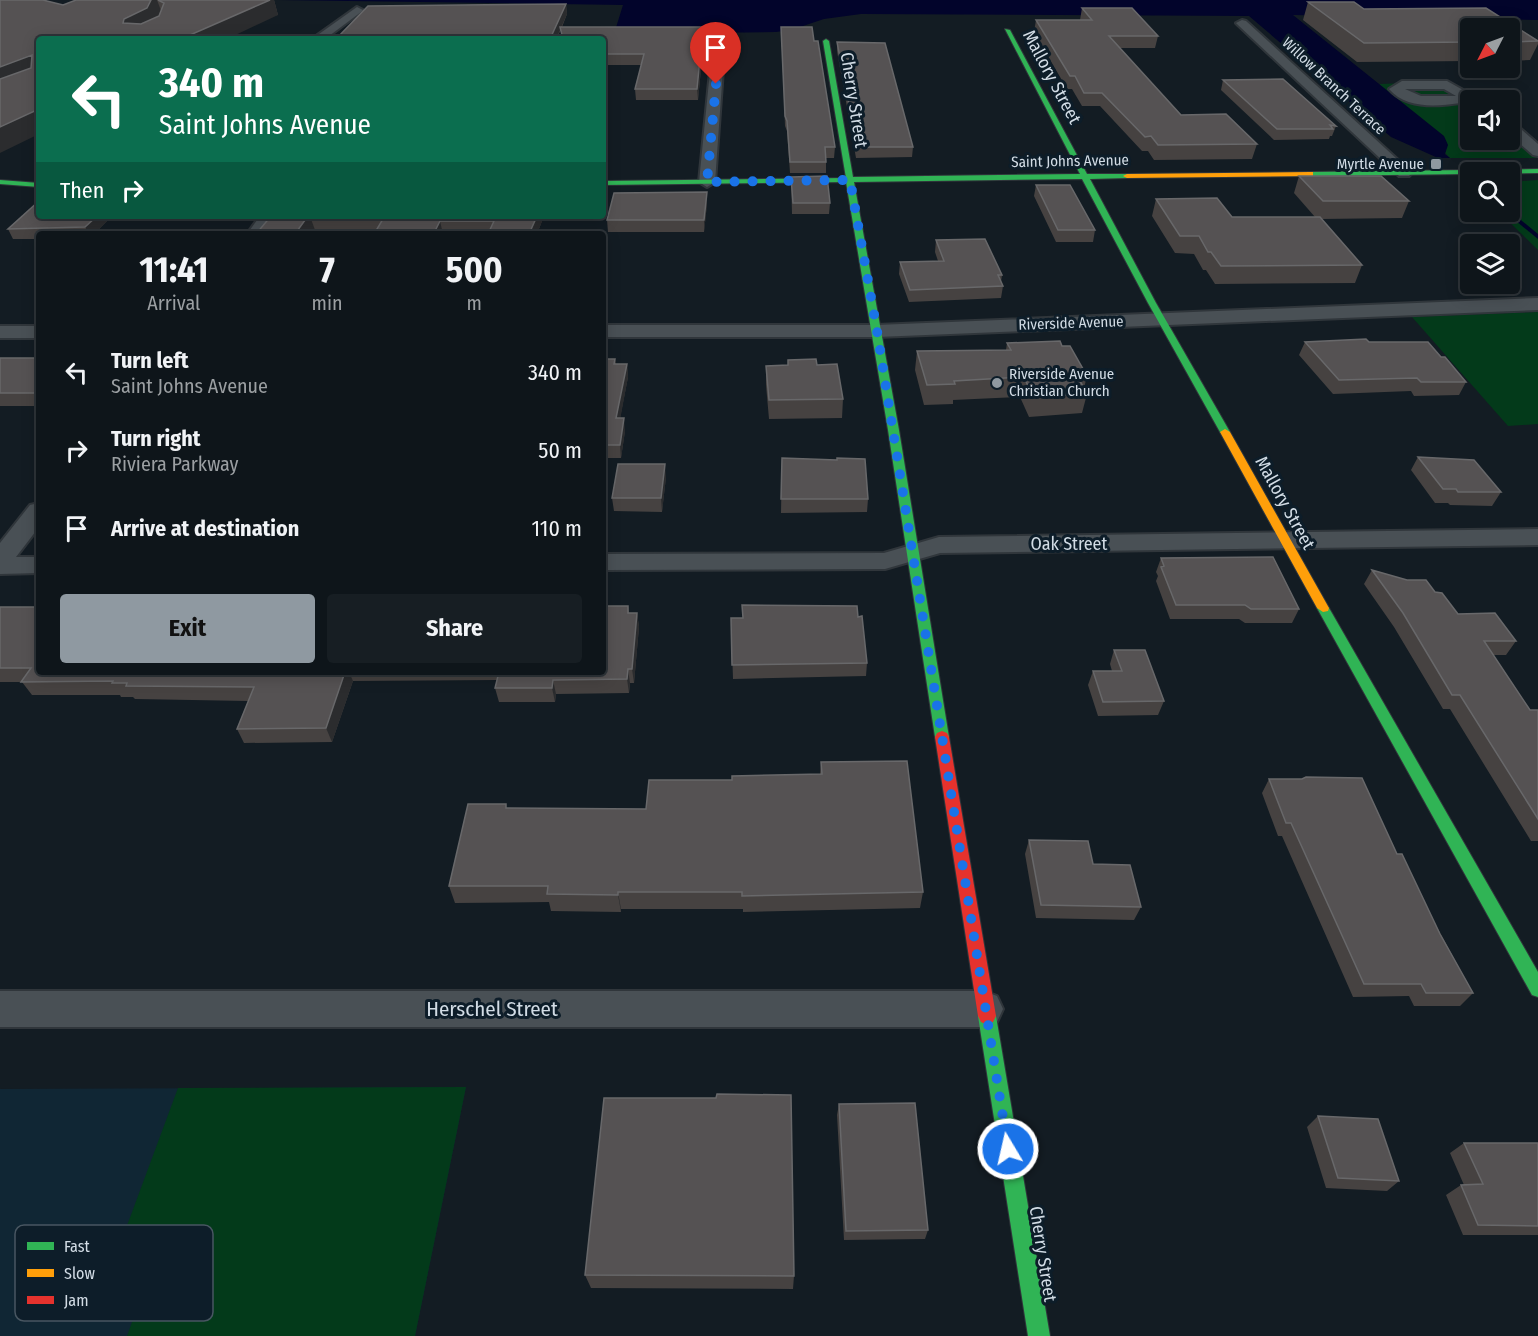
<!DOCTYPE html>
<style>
:root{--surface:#0e151a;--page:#171e23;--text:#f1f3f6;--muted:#9b9fa2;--line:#2e3439;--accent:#8f99a1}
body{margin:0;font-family:"Fira Sans Condensed",sans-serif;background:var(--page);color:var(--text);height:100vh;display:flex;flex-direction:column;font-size:22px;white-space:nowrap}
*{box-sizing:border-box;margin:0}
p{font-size:20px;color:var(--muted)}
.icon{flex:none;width:33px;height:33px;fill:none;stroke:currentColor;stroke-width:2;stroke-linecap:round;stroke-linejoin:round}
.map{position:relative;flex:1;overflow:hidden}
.panel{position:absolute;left:36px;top:231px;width:570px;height:444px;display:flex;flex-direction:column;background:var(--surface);border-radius:6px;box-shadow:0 3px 15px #0003,0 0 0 2px var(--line)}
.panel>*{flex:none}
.hud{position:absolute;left:36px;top:36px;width:570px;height:183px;border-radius:6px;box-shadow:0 3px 15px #0003,0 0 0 2px var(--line);background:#0b6e4f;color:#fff;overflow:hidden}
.needle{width:39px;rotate:228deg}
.fabs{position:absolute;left:1460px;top:18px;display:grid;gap:12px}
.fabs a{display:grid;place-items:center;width:60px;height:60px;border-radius:6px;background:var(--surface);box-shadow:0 3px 15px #0003,0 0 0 2px var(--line);font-size:30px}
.pin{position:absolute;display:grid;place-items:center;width:51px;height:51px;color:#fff;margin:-62px -26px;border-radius:50% 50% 50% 0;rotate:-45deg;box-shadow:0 0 6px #0007}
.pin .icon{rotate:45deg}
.me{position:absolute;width:66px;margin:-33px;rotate:351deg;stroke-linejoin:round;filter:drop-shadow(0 0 4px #0008)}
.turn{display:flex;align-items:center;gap:21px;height:126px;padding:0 24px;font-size:27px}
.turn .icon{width:78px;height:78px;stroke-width:2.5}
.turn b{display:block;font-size:42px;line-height:51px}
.then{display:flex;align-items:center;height:57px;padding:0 24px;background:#0003;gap:12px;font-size:22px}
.eta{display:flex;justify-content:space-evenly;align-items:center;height:102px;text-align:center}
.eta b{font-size:36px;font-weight:700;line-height:42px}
.cta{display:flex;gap:12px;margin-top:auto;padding:12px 24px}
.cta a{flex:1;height:69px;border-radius:6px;background:var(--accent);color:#111;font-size:24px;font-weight:700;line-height:69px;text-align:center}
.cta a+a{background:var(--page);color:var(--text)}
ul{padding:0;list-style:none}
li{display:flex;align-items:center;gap:18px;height:78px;padding:0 24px}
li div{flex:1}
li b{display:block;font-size:22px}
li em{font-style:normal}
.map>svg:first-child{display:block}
.built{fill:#102634}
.green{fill:#033a1a}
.water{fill:#02042b}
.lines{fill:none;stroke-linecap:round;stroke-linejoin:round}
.stream{fill:#02042b;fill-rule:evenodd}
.street-casing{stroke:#30363b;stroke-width:4}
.fast-casing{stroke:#30363b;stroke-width:2}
.slow-casing{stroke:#30363b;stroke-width:2}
.jam-casing{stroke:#30363b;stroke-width:2}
.street{fill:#495055;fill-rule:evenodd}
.fast{fill:#30b455;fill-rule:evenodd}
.slow{fill:#ff9f0a;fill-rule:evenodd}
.jam{fill:#e5322d;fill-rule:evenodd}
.wall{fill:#464241}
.shaded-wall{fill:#2b2c2e}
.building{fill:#555253;stroke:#68686a;stroke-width:1.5}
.route{stroke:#1a73e8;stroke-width:10;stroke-dasharray:0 18}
.poi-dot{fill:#8f99a1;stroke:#0d1d29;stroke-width:2}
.labels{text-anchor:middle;stroke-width:6;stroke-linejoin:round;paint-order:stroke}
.far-street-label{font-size:15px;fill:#d2dce5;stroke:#0d1d29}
.far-poi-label{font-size:15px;fill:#d2dce5;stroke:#0d1d29;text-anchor:end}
.street-label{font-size:18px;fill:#d2dce5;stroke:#0d1d29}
.near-street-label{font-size:21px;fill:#d2dce5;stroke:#0d1d29}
.key{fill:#0d1d29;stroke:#485661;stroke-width:1.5}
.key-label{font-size:16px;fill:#d2dce5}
</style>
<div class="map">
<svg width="1538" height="1336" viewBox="0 0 1538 1336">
<rect width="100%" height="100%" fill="#131c23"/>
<path class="built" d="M466,1087L415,1336H0V1089Z"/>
<path class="green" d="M1438,82L1470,103V140H1509V131L1537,158H1450L1379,84Z
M1538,180V250L1499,212H1509V182Z
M1538,312V424L1508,426L1412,317Z
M466,1087L415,1336H127L142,1294L102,1293L178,1088Z"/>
<path class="water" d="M278,0H1538V20L1293,15L1444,136L1448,145L1445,154L1450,158H1438L1391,137L1249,16L861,14L824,19L791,30L776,32L614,34L623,5Z"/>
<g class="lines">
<path class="stream" d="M1510,211L1538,234V239L1505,212Z"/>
<defs>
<path id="street" d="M357,7L363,10L361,12L325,39H312Z
M1242,20L1246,21L1409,170L1412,173L1409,176H1399L1238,25L1236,23Z
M719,37L725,41L715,182L707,187L699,182L713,41Z
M1402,81H1447L1481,100C1456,103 1411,115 1389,89ZM1405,89H1444L1456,96H1421Z
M1509,122L1514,123L1538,144V156L1533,155L1509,134Z
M260,216H277L264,234H247Z
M1538,298V310L877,337H603V325H877Z
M0,326H39V338H0Z
M39,503V527L16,557H39V573L0,574V543L30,505Z
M1538,529V545L940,553L885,569L603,570V554L884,553L939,537Z
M0,991H984L997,996L1003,1009L997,1022L984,1027H0Z"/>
<path id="fast" d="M1005,29L1010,30L1087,174H1127L1131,176L1127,178L1090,179L1156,303L1230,432L1225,435L1220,432L1148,303L1082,179L854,182L899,430L949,737L947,741H937L935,737L888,430L846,182L603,185V181L846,178L823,41L826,39L829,41L853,177L1080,174Z
M1538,169V173L1310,176L1306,174L1310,172Z
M0,180L39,183V187L0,184Z
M1323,604L1329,608L1538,972V997L1532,995L1317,608Z
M987,1007L993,1010L996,1016L1050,1336H1028L978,1016L981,1010Z"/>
<path id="slow" d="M1310,172H1313V176L1127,178L1123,176L1127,174Z
M1225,429L1230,432L1329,608L1328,611L1323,612L1317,608L1220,432Z"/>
<path id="jam" d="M942,731L947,733L949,737L996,1016L993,1022L987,1025L981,1022L978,1016L935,737L937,733Z"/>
</defs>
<use href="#street" class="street-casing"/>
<use href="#fast" class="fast-casing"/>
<use href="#slow" class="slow-casing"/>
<use href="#jam" class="jam-casing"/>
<use href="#street" class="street"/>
<use href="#fast" class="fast"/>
<use href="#slow" class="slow"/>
<use href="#jam" class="jam"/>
</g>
<path class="wall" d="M76,0H274L278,15L39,39L63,5Z
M1308,2H1354L1364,9L1486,8L1538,41V44L1530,60L1509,61V28H1470V61L1357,62L1303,20Z
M566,4L567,14L562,27H703L704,38L698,100H636L635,89L641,65H603V39H562L561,30L556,39H336L368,6Z
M1082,8L1158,36L1155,48H1120L1181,115L1257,144L1252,159L1154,160L1148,151H1142L1100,106H1082L1072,89H1067L1034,32L1036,20H1080Z
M781,27L814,41L835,147L834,158H826V173H790L787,131L785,126Z
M837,42L913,147L912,157L856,158L837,51Z
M1223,80L1336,126L1332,136H1330L1329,139L1274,140L1221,90Z
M1299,176L1409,201L1402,218L1321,219L1362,265L1355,283L1215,284L1206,270H1203L1194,254L1175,253L1152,216L1156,199L1232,217H1315L1294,193Z
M791,177L830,203L829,214H792Z
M1036,185L1095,230L1093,242H1056L1034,196Z
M707,204L704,232H608L607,220Z
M112,216L94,234H39V239H13L8,229Z
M271,216H544L537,234H374L375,232H315V230L311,234H256Z
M936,240L1002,275L1001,282L1003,286L1001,298L909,302L899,274L900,262L938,261L935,252Z
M1305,342H1369L1441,357L1466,382L1459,395L1414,396L1411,391L1333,394L1299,355Z
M1007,343L1062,346L1087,376L1084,388L1087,394L1082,413L1029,417L1020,397L953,400V404L924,405L915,370L917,351L1006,350Z
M0,358H39V406H0Z
M603,359H615L616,364H627L628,377L620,418L625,431L621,458H603Z
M788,360L817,365L843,399L842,418L769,419L766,385V366L788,365Z
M1418,457L1501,492L1492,506L1450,505L1448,503H1435L1411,470Z
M782,458L868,499L867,512L781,513Z
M666,477L662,512L614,511L612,498Z
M1161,558L1299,609L1292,623H1245L1239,619H1170L1156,581L1158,576L1156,572Z
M1372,570L1435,592L1458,614L1516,641L1506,655H1493L1530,710H1538V841H1531L1450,709H1443L1394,627L1364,584Z
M628,606L629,613H637L639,627L634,683H630L629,693L556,694L555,702H499L495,688L497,680L353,681L332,742L244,743L237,729L248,701L135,699L133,697H121L120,695H32L22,682H0V607L39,672H603Z
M731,618L867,663L866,676L733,679Z
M1114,650L1164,701L1158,715L1098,716L1088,685L1093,671H1112L1110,664Z
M821,762L923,892L920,908L743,912V909H621V912L551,911L549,902L455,903L449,886L507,808L646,809L732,780L820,774Z
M1269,779L1397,854L1473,993L1460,1006H1414L1409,996L1353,997L1282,836H1278L1262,793Z
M1029,840L1093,864L1141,907L1134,920L1036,918L1025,854Z
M716,1098L794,1276L793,1289L591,1288L585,1275Z
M839,1104L928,1230L925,1239L844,1240L837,1115Z
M1318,1116L1399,1181L1387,1191L1326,1188L1307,1127Z
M1464,1143H1538V1235H1463L1446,1195L1461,1185H1464L1450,1153Z"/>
<path class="shaded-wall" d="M151,0H157L163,16L153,25L123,23L124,19Z
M270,0H274L278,15L227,39H181Z
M566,4L567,14L556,39H550Z
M703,27L704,38L698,100L697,89Z
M32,55L39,71L0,90V67Z
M39,109V134L0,153V127Z
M707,192V204L704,232V220Z
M97,216H112L94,234H89L85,227Z
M308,216H324L311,219L315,230L311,234H295Z
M537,216H544L537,234H529Z
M440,221L443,234H436L435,231Z
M627,364L628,377L618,431L616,418Z
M624,418L625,431L621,458L620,445Z
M665,464L666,477L662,512L661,498Z
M637,613L639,627L634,683L632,669Z
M628,669L630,683L629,693L627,679Z
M345,672H349L353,681L332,742L326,728Z
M553,680L556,694L555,702L552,688Z
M618,892L621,909V912L618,895Z"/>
<path class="building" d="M0,0H43L63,5L76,0H151L147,8L124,19L123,23L141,24L159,16L164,3L158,0H270L181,39H39V109L0,127V79L31,68L32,55L0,67Z
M1308,2H1354L1364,9L1486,8L1538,41L1509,42V28H1470V42L1364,43Z
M566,4L550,39H336L368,6Z
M1082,8H1132L1158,36H1109L1181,115L1226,114L1257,144L1158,145L1151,136L1145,137L1102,93H1084L1075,76H1070L1036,20H1092Z
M560,27H703L697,89H635L644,54H603V39H563Z
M781,27H812L814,41H818L835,147H825L826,162H790L787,121L785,116Z
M837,42L885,43L913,147H857Z
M1283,79L1336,126L1330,125L1333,129H1277L1223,80Z
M827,176L830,203H793L791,177Z
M1299,176H1381L1409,201H1323Z
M1036,185H1070L1095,230H1058Z
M707,192L704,220H607L614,193Z
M1217,198L1232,217H1320L1362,265L1221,266L1211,252H1208L1199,236H1180L1156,199Z
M39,201V216H97L85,227L8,229Z
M271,216H308L295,234H256Z
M313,216H537L529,234H488L494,221H440L435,231H411L409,234H374L383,219H311Z
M985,239L1002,275H998L1003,286L910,290L900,262L944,261L936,240Z
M1366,339L1369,342H1428L1441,357H1445L1466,382H1421L1417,378L1339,380L1305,342Z
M1060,341L1062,346H1070L1087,376L1078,377L1087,394L1033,397L1024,377L954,381L955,384L927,385L917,351L1011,350L1007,343Z
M0,358H39V393H0Z
M603,359H615L614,364H627L616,418H624L620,445H603Z
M816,359L817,365L837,364L843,399L769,400L766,366L788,365V360Z
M1418,457L1474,460L1501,492H1458L1456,489H1443Z
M782,458L837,460V458L865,459L868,499H781Z
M618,464H665L661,498H612Z
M1273,557L1299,609H1251L1245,605H1176L1161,567L1164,566L1161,558Z
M1372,570L1407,580H1426L1435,592L1442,593L1458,614L1495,613L1516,641H1484L1530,710H1538V819L1460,695H1452L1403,613Z
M742,605L857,606L858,617L862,616L867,663L732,665L731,618H743Z
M603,606H628V613H637L632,669H628L627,679L553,680L552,688H495L499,672H603Z
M0,607H39V672H345L326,728L237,729L254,687L126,686L127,683H112L113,681L21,682L31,668H0Z
M1114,650H1145L1164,701L1103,702L1093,671H1122Z
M907,761L923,892L742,896V892H618V895L547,894L548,886H449L468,804H506V808L646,809L649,780H732V776L822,774L821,762Z
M1306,777L1362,778L1397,854H1402L1440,934L1473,993H1426L1421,984H1364L1291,823H1286L1269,779H1302Z
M1029,840L1088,841L1093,864L1130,865L1141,907L1041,905Z
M717,1094L791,1095L794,1276L585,1275L604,1098H716Z
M915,1103L928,1230L846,1231L839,1104Z
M1318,1116L1378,1119L1399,1181L1338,1178Z
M1464,1143H1538V1226L1478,1225L1461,1185L1483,1184Z"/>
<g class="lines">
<path class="route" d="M716,84L707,182L850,180L877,331L1008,1149"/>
</g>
<g class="poi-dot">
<rect x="1430" y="158" width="12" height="12" rx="3"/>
<circle cx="997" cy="383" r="6"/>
</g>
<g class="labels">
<g class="far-street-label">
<text transform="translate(1334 86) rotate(43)" y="5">Willow Branch Terrace</text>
<text transform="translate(1070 161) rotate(-1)" y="5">Saint Johns Avenue</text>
<text transform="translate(1071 323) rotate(-2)" y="5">Riverside Avenue</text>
</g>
<g class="far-poi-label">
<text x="1424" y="169">Myrtle Avenue</text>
<text x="1009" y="379" text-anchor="start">Riverside Avenue<tspan x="1009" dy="17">Christian Church</tspan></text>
</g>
<g class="street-label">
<text transform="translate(1052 77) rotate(62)" y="6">Mallory Street</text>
<text transform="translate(854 100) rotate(81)" y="6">Cherry Street</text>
<text transform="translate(1285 503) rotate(61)" y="6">Mallory Street</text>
<text x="1069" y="550">Oak Street</text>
<text transform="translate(1043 1254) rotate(81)" y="6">Cherry Street</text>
</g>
<g class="near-street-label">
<text x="492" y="1016">Herschel Street</text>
</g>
</g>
<rect x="15" y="1225" width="198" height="96" rx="9" class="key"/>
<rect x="27" y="1242" width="27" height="8" fill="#30b455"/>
<rect x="27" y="1269" width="27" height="8" fill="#ff9f0a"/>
<rect x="27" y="1296" width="27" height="8" fill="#e5322d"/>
<g class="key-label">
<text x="64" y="1252">Fast</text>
<text x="64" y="1279">Slow</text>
<text x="64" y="1306">Jam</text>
</g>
</svg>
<div class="fabs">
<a><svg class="needle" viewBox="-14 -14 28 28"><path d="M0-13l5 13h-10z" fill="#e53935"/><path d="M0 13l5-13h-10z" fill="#9b9fa2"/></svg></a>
<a><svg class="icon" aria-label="sound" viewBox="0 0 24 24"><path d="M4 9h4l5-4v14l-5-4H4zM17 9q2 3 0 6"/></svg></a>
<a><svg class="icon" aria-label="search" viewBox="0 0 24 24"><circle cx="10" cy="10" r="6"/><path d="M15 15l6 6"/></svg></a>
<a><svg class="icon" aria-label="layers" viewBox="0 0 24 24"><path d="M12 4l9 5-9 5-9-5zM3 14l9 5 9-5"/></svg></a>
</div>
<div class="pin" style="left:716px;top:84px;background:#d93025"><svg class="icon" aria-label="arrive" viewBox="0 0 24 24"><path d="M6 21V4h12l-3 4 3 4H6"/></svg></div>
<svg class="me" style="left:1008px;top:1149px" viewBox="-20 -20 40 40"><circle r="17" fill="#1a73e8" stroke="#fff" stroke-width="3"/><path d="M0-11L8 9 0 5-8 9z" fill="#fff"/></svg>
<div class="hud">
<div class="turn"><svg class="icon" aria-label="left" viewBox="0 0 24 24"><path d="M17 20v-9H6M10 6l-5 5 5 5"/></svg><div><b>340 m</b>Saint Johns Avenue</div></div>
<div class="then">Then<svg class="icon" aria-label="right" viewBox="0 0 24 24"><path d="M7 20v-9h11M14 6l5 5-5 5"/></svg></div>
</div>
<section class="panel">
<div class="eta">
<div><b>11:41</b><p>Arrival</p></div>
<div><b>7</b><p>min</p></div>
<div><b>500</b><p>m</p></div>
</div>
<ul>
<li><svg class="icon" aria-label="left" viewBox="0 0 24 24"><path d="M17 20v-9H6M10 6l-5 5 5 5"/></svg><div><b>Turn left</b><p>Saint Johns Avenue</p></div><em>340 m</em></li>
<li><svg class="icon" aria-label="right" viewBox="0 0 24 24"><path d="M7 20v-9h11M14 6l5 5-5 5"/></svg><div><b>Turn right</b><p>Riviera Parkway</p></div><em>50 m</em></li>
<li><svg class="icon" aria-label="arrive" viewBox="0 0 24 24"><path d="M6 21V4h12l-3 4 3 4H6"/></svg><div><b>Arrive at destination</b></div><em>110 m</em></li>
</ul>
<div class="cta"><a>Exit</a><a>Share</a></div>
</section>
</div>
